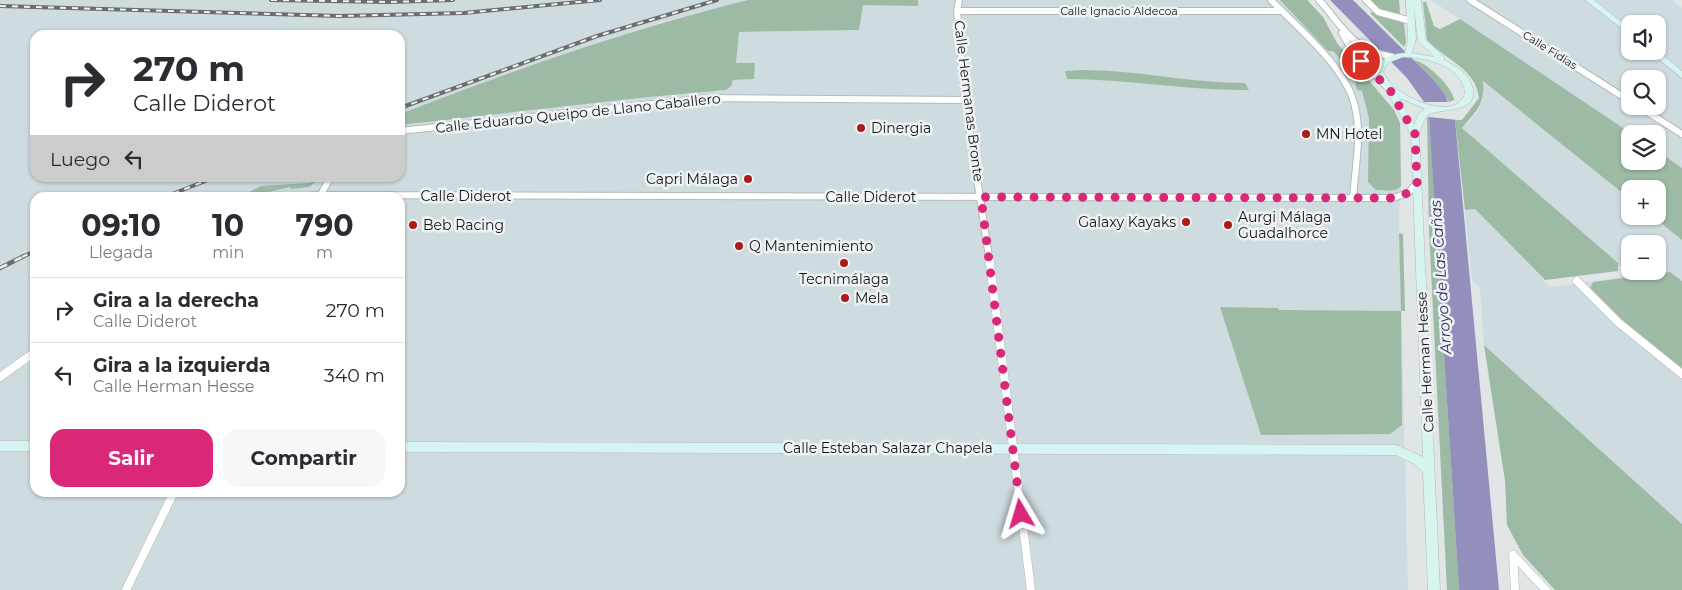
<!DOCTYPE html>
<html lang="es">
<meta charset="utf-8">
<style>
:root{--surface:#fff;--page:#f7f7f7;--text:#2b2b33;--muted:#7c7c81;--line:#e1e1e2;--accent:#db2777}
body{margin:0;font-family:Montserrat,sans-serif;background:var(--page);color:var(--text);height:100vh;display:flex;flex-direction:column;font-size:19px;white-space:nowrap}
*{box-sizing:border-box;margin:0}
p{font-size:16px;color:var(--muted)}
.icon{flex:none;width:28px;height:28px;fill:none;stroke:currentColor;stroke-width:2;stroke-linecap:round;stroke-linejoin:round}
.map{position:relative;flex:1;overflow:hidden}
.details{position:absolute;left:30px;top:192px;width:375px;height:305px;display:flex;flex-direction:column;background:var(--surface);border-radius:15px;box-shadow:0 1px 4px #0004}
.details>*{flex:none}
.guide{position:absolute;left:30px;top:30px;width:375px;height:152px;border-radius:15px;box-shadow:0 1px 4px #0004;background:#fff;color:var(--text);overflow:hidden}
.fabs{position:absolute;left:1621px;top:15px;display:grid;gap:10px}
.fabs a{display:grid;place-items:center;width:45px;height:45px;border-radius:10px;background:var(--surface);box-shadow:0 1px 4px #0004;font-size:25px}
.pin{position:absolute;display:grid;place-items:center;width:42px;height:42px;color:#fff;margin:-21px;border:2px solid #fff;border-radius:50%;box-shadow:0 1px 5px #0007}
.me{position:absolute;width:55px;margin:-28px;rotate:353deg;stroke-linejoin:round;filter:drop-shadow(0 0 4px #0008)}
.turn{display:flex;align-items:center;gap:18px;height:105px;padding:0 20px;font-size:22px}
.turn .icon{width:65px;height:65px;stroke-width:2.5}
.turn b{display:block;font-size:35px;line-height:42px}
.then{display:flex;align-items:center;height:48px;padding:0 20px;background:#0003;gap:10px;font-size:19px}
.eta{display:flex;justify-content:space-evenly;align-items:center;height:85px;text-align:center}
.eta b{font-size:30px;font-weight:700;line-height:35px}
.primary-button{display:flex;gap:10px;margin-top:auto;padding:10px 20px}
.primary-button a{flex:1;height:58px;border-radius:15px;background:var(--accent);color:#fff;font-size:20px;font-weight:700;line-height:58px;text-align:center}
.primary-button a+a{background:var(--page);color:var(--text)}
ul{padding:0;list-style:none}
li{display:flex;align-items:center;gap:15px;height:65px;padding:0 20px;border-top:1px solid var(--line)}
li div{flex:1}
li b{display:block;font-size:19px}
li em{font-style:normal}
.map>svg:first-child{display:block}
.built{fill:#cedbdf;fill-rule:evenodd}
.green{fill:#9dbba4}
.water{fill:#928fbd}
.pier{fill:#e0e5e6}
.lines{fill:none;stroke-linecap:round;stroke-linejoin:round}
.street-far1-casing{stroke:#b4b9ba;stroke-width:8}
.street-casing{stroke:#b4b9ba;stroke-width:9}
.secondary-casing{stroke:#b4b9ba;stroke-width:1}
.street-far1{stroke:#fff;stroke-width:6}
.street{stroke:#fff;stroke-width:8}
.secondary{fill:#d6f4f0;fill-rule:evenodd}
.rail-far1-casing{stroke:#6a6c6d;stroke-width:4}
.rail-casing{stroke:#6a6c6d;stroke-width:4.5}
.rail-far1{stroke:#eef2f4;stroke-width:2;stroke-dasharray:6;stroke-linecap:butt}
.rail{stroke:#eef2f4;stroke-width:2.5;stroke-dasharray:8;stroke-linecap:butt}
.route{stroke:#db2777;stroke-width:9;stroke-dasharray:0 16.2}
.poi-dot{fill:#ac1a19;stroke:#eef2f4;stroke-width:2}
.labels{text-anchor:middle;stroke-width:5;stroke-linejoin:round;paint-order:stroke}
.far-street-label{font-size:11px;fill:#141516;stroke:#eef2f4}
.street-label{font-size:14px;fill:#141516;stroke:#eef2f4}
.poi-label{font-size:14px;fill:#141516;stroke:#eef2f4;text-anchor:start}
.water-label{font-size:15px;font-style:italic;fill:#342b64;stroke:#eef2f4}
</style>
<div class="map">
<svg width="1682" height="590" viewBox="0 0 1682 590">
<rect width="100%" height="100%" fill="#e0e5e6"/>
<path class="built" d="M0,0H748L658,23L400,114V35H35V178H400V125L649,97L726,90L733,80L754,79L736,63L739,32L859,30L863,0H1307L1323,17L1337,43L1394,110L1400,123L1401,186L1399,214L1408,590H0ZM35,198H400V492H35Z
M1431,0H1672L1682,8V168L1658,151V134H1632ZM1630,24H1658V51H1630ZM1630,79H1658V106H1630Z
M1482,81L1630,199V216H1652L1682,240V524L1484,345L1480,288L1472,280L1465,210L1475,209L1550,287L1631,276L1462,128L1477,113L1483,99ZM1630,244H1658V271H1630Z"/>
<path class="green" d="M748,0H918V6L863,5L859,30L739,32L736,63H755L754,79L733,80L731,86L726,90L649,97L400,125V114C514,70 630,29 748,0Z
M1280,0H1307L1323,17L1337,43L1394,110L1400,123L1401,186C1395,193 1385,190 1376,190L1368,182L1369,118L1362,91L1357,90L1354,78L1358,77L1333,51H1328Z
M1371,0H1399L1400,14L1381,10Z
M1423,2H1426L1434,26L1440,29L1460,19L1632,134L1630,161H1658V151L1682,168V240L1652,216H1658V189H1630V199L1483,81C1485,105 1476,111 1462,128L1618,263V271L1545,280L1475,209L1465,210L1455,120H1462L1479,98C1476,69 1446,60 1427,40Z
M1373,12L1404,23L1406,42L1404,47L1370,13Z
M1414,60C1427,62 1454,89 1454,100L1449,102L1433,79Z
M1082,70C1137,70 1190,83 1245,83L1249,90C1188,91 1128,79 1067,79L1065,71Z
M1427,117H1429L1433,174L1459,590H1447L1429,231Z
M314,178H320L309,187L291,189L290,187L248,197H239L261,186L310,183Z
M1399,233L1403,234L1405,311H1401L1402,425L1390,434L1261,435L1220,307L1278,308L1279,310L1401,311Z
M1670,272L1682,281V370L1622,322L1590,289L1593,282Z
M1484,345L1682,524V590H1555L1523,555L1507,525L1505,481Z"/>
<path class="water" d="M1330,0H1353L1433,79L1445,95L1455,120L1499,590H1459L1429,117L1424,102L1407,78Z"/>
<path class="pier" d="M1424,102H1451L1458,120L1429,117Z"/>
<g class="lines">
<defs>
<path id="street-far1" d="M959,0L957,11L965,100L989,257
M1271,0C1298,28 1347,68 1355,107C1362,136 1355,168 1353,198
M1319,0C1345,29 1350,48 1392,57
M1366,0L1378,12L1411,21
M1470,0L1630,101
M957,11H1281
M1342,33L1351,49L1387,87
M1638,106L1682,134
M400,131L708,98L965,100
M287,198L320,195L1393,198L1408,193L1417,183
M319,198L330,178"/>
<path id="street" d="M989,256L1031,590
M1577,281L1619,323L1682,374
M0,377L35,352
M1513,555L1546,590
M1513,555L1515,590
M126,590L174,492"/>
<path id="secondary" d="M1406,0H1421L1426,40L1444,57V60C1456,66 1468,73 1472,86C1482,116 1435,107 1427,116C1423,120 1421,129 1419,134L1440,590H1428L1423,472L1414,464L1396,455L400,452V442L1397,445L1423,457L1411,134L1389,95L1391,93L1382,84L1375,72C1380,58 1391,54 1405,53L1408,39ZM1414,7L1418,41L1434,57L1412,53L1416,39ZM1403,57C1424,58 1454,63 1463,85C1464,88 1466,93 1464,96C1454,119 1411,100 1398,90C1391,85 1387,79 1383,72L1388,63ZM1399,98L1425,109L1419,113L1414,125Z
M1585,0H1594L1630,29V35Z
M1649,51H1658L1682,71V78Z
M0,441H35V451H0Z"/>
</defs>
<use href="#street-far1" class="street-far1-casing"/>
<use href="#street" class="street-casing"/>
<use href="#secondary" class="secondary-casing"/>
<use href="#street-far1" class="street-far1"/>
<use href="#street" class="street"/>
<use href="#secondary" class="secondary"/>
<defs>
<path id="rail-far1" d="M271,0L389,2L453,0
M0,6L340,16L464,13L600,0
M400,108L597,36L717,0
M162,198L213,178
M22,257L35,251"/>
<path id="rail" d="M0,268L24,256"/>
</defs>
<use href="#rail-far1" class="rail-far1-casing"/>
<use href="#rail" class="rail-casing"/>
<use href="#rail-far1" class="rail-far1"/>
<use href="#rail" class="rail"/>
</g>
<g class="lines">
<path class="route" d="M1021,514L981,197L1393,198L1408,193L1417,183L1415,134L1390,90L1361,61"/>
</g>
<g class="poi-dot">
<circle cx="861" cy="128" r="5"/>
<circle cx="1306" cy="134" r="5"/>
<circle cx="748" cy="179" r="5"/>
<circle cx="1186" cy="222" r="5"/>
<circle cx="413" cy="225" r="5"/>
<circle cx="1228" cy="225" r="5"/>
<circle cx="739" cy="246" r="5"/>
<circle cx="844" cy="263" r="5"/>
<circle cx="845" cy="298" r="5"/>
</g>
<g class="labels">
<g class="far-street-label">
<text x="1119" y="15">Calle Ignacio Aldecoa</text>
<text transform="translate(1550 50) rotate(32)" y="4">Calle Fidias</text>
</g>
<g class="street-label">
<text transform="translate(969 101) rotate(83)" y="5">Calle Hermanas Bronte</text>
<text transform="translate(578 113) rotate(-6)" y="5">Calle Eduardo Queipo de Llano Caballero</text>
<text x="466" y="201">Calle Diderot</text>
<text x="871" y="202">Calle Diderot</text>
<text transform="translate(1425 362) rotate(-93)" y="5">Calle Herman Hesse</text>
<text x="888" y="453">Calle Esteban Salazar Chapela</text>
</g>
<g class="poi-label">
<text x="871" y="133">Dinergia</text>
<text x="1316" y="139">MN Hotel</text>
<text x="738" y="184" text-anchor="end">Capri Málaga</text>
<text x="1238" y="222">Aurgi Málaga<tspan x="1238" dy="16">Guadalhorce</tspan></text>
<text x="1176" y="227" text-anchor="end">Galaxy Kayaks</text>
<text x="423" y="230">Beb Racing</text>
<text x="749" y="251">Q Mantenimiento</text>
<text x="844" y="284" text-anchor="middle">Tecnimálaga</text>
<text x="855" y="303">Mela</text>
</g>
<g class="water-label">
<text transform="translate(1441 277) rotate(-94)" y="5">Arroyo de Las Cañas</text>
</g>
</g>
</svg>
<div class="fabs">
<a><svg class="icon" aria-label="sound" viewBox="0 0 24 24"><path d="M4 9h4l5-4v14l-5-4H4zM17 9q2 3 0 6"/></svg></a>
<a><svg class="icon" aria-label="search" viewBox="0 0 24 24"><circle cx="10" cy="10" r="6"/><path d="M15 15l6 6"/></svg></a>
<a><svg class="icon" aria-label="layers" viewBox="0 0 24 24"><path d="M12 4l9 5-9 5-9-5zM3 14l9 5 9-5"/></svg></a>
<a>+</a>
<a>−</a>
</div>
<div class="pin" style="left:1361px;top:61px;background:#d93025"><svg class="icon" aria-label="arrive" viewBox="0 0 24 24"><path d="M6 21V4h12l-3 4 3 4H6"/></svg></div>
<svg class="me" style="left:1021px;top:514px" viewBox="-20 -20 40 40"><path d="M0-17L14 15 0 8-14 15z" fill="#db2777" stroke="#fff" stroke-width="4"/></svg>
<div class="guide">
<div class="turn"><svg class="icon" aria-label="right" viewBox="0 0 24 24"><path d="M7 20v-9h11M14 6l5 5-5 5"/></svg><div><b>270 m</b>Calle Diderot</div></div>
<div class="then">Luego<svg class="icon" aria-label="left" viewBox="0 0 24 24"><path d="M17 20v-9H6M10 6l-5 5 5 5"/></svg></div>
</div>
<section class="details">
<div class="eta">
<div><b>09:10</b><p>Llegada</p></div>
<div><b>10</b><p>min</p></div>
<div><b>790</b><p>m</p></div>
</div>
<ul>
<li><svg class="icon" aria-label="right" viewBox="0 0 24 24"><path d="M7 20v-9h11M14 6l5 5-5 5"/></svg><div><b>Gira a la derecha</b><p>Calle Diderot</p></div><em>270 m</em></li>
<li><svg class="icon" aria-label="left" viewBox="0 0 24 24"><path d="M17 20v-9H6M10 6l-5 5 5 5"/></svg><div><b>Gira a la izquierda</b><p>Calle Herman Hesse</p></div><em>340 m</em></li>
</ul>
<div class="primary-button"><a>Salir</a><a>Compartir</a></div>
</section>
</div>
